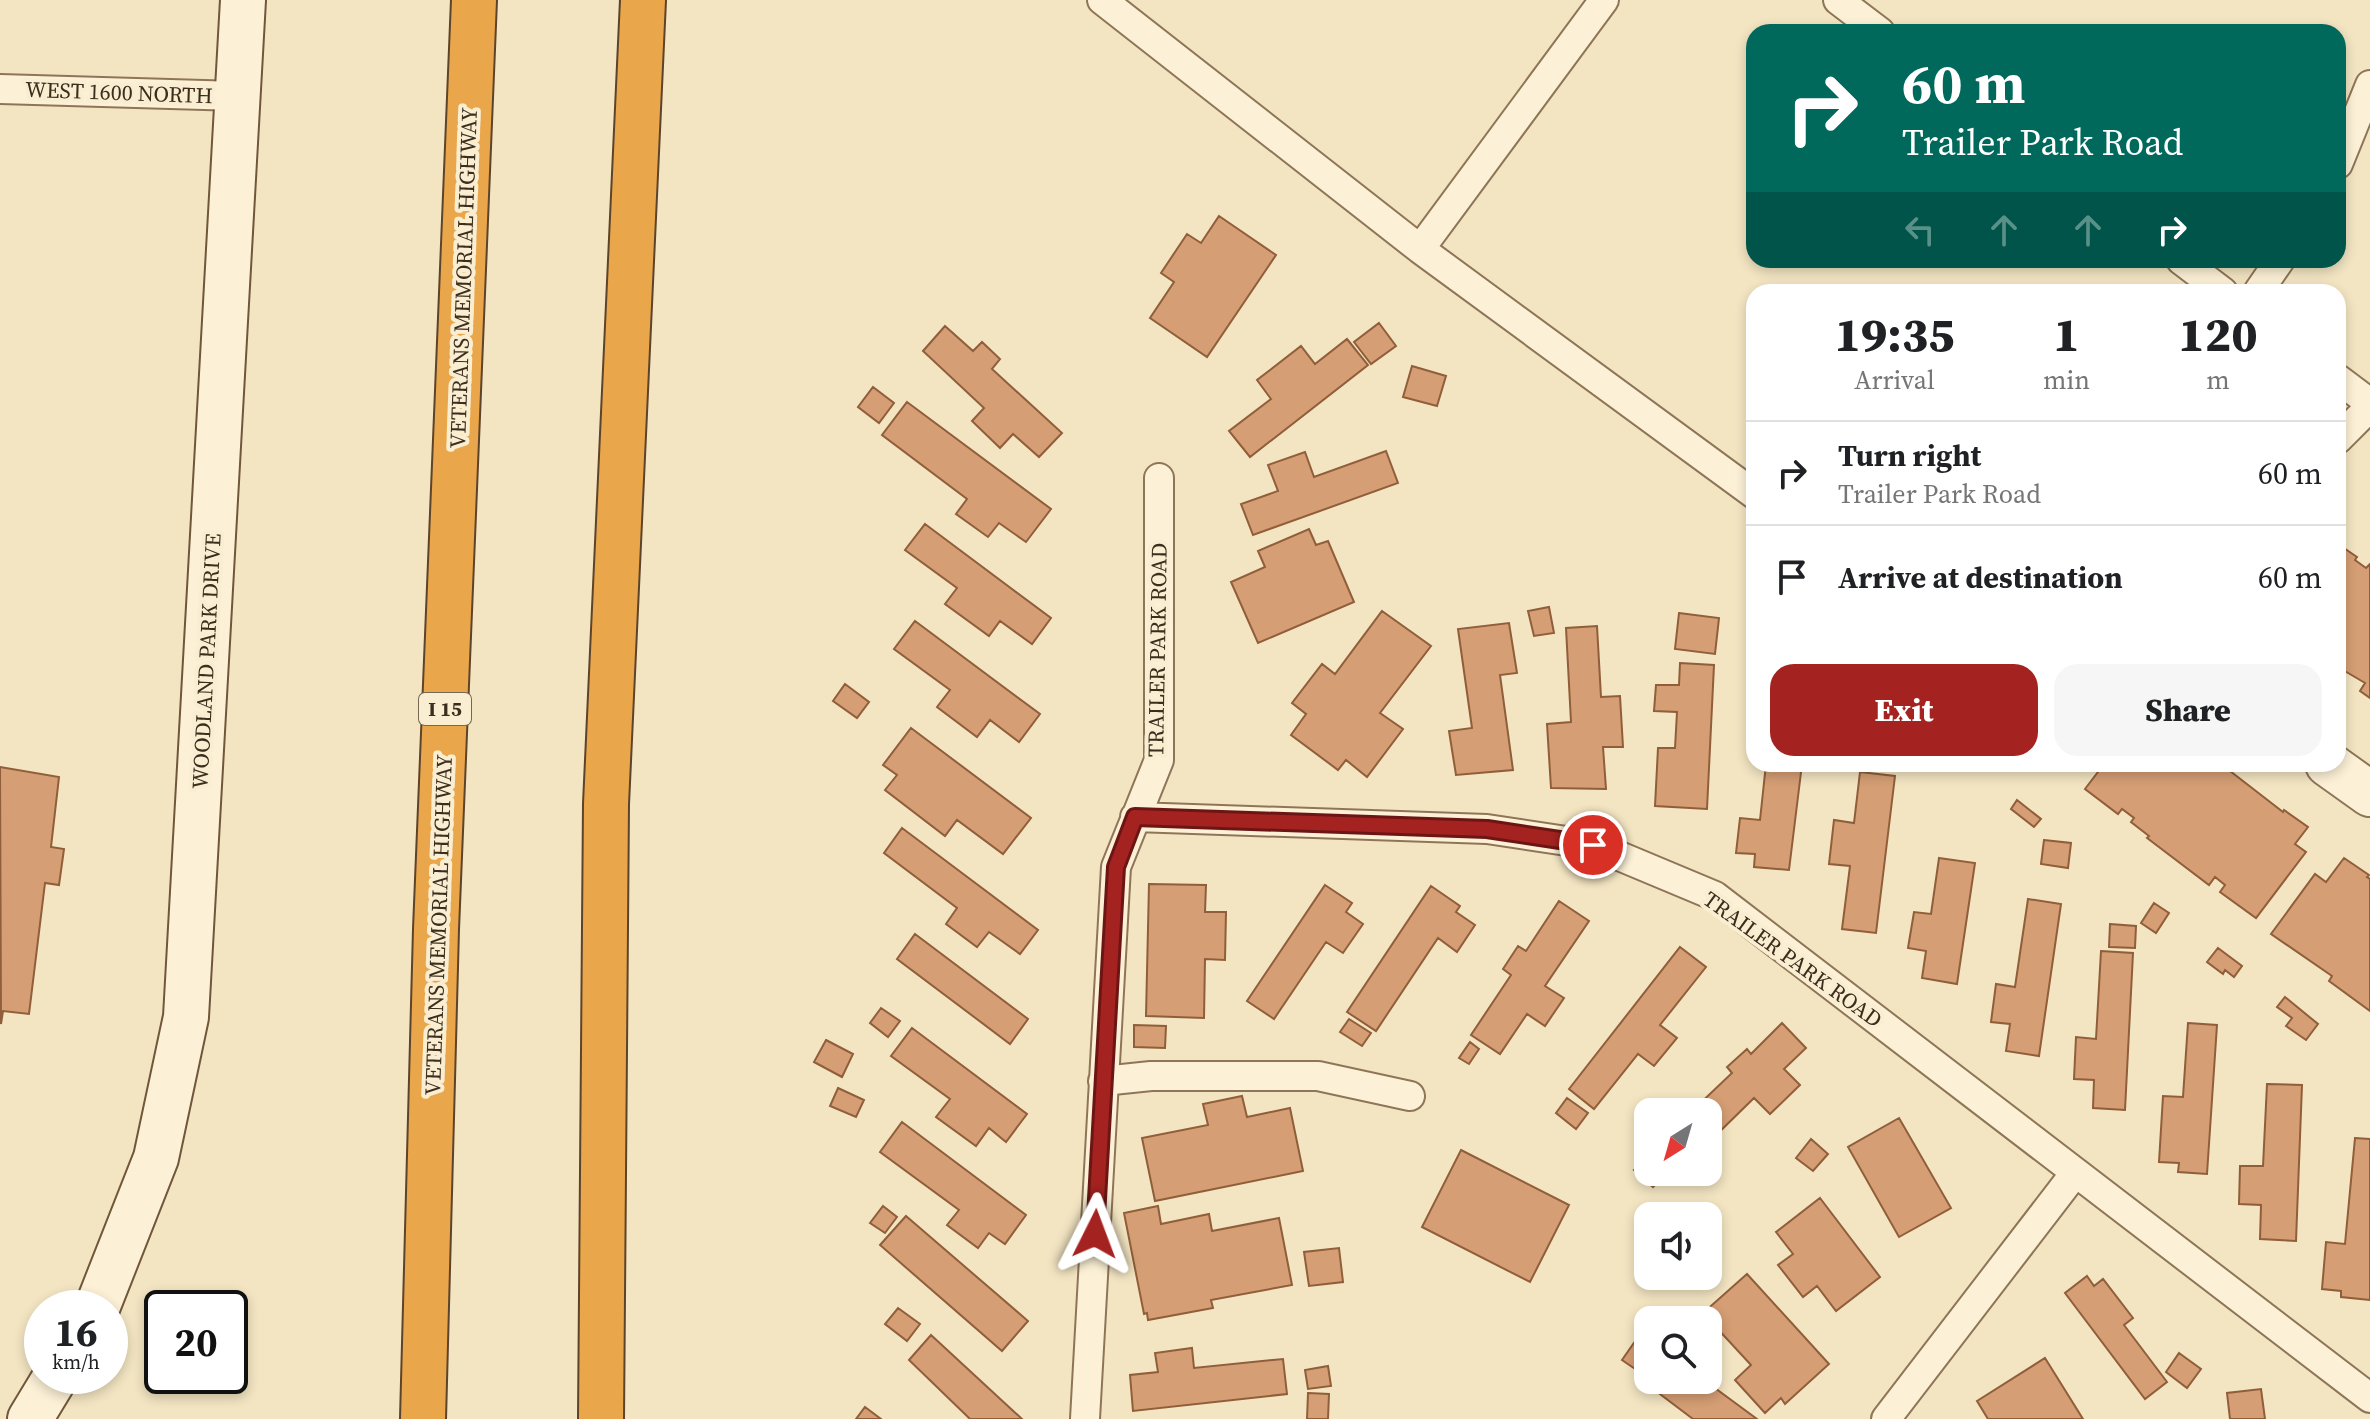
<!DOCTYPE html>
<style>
:root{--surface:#fff;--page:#f6f6f6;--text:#202124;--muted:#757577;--line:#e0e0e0;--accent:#a42220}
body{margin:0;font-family:"Source Serif 4",serif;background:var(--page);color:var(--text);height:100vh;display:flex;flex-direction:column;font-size:30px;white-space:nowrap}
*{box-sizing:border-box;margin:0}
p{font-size:26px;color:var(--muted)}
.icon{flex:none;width:44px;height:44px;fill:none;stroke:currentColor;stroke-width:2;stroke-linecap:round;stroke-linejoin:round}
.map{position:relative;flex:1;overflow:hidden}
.panel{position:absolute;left:1746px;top:284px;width:600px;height:488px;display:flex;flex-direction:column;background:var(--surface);border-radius:24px;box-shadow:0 4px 12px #0003}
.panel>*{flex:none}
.guide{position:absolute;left:1746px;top:24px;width:600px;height:244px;border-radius:24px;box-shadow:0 4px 12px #0003;background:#00695c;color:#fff;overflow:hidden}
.needle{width:52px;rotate:217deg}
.fabs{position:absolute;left:1634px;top:1098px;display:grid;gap:16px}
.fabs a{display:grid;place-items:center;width:88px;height:88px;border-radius:16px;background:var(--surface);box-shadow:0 4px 12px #0003;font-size:40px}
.speed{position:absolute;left:24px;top:1290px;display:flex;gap:16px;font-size:40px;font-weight:700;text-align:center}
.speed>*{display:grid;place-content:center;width:104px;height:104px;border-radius:50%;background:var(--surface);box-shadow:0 4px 12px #0003;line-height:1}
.speed small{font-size:20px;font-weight:400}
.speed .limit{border:4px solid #111;border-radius:12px;background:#fff;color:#111}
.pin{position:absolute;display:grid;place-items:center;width:68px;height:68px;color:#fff;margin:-34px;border:4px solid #fff;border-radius:50%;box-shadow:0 2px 8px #0007}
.me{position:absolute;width:88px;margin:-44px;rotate:3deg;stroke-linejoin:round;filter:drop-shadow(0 0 6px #0008)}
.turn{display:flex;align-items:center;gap:28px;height:168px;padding:0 24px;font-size:36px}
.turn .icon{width:104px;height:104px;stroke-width:2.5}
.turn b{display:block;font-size:56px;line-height:68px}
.lanes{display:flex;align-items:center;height:76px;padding:0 24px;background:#0003;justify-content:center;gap:40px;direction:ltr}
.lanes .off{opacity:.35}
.eta{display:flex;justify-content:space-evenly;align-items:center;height:136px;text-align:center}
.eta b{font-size:48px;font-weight:800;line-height:56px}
.primary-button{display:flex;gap:16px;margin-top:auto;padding:16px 24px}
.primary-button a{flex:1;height:92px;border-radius:24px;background:var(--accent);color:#fff;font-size:32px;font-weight:800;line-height:92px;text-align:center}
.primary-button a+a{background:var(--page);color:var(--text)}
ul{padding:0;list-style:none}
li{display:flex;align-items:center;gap:24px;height:104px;padding:0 24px;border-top:2px solid var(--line)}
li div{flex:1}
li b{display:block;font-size:30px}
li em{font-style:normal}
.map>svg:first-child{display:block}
.building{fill:#d59e74;stroke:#905e3a;stroke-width:2}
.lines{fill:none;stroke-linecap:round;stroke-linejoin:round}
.lane-casing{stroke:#8f7557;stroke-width:32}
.street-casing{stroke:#8f7557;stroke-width:48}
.secondary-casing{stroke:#70563a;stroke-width:48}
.highway-casing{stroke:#5c432b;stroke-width:48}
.lane{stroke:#fcf1d6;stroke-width:28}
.street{stroke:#fcf1d6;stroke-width:44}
.secondary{stroke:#fcf1d6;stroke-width:44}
.highway{stroke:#eaa64a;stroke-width:44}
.route-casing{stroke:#6b1615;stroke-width:20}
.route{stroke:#a42220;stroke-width:14}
.labels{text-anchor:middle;stroke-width:8;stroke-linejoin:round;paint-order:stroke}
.shield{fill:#f9eed2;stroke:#756753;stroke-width:2}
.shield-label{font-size:20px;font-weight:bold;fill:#3d2d1d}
.street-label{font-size:22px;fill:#3d2d1d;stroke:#f9eed2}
</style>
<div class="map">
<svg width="2370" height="1419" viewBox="0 0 2370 1419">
<rect width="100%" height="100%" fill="#f3e5c2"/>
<path class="building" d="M1219,216L1276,255L1207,357L1150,318L1174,282L1161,273L1187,234L1201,243Z
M1379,323L1396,346L1371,364L1354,342Z
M945,326L973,351L982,342L1000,359L992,369L1062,433L1039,457L1013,434L1000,448L972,421L984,408L923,351Z
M1347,339L1368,365L1250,457L1229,431L1271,399L1257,380L1301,346L1315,364Z
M1412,366L1446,376L1437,406L1403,397Z
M873,387L894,403L879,423L858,407Z
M907,402L1051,509L1026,542L999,523L988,537L956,514L967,499L882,435Z
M1386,451L1398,483L1253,535L1241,504L1278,491L1268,465L1305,452L1314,477Z
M925,524L1051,618L1032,644L1000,621L989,636L945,604L957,588L905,550Z
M1309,529L1316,545L1328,541L1354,602L1258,643L1231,582L1265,567L1258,551Z
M2338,544L2357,557L2355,560L2366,568L2370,564V698L2360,691L2365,683L2338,667Z
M1549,607L1554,633L1534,636L1528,611Z
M1382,611L1431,646L1380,713L1403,729L1367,777L1346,760L1338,770L1291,735L1306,714L1292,703L1322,664L1335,674Z
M1679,613L1719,618L1715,654L1675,649Z
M915,621L1040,714L1019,742L990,720L977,737L937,707L950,690L894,649Z
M1509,623L1517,673L1500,675L1513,770L1456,775L1449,731L1472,728L1458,629Z
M1597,626L1601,697L1620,696L1623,747H1603L1606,789L1551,788L1547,724L1571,722L1566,628Z
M1680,663L1714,665L1707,809L1655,806L1658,748H1675L1677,712L1654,711L1656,685H1679Z
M845,684L869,702L857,718L833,701Z
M911,728L1031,818L1003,854L957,820L945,836L885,790L897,775L883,765Z
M1766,764H1802L1789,870L1754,867L1755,854L1736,853L1740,818L1760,820Z
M2104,764H2221L2283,812L2284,810L2308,827L2295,844L2306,852L2256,918L2220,892L2225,885L2215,877L2209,885L2147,838L2149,836L2131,822L2134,818L2122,809L2118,814L2085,789Z
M0,767L59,777L51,847L64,849L59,885L45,883L29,1014L3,1011L1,1024Z
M1860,772L1895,776L1876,933L1842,929L1850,866L1829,864L1834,820L1854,823Z
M2017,800L2041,819L2034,827L2011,809Z
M902,828L1038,930L1020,954L989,932L977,947L946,924L957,908L884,853Z
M2044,840L2071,843L2068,868L2041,864Z
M1939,858L1975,863L1957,984L1922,978L1926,951L1908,948L1914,912L1931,914Z
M2344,858L2369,875L2367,877L2370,879V1011L2329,981L2332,976L2271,934L2315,874L2326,882Z
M1149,884L1206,885L1205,912H1226L1225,960L1205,959L1204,1018L1146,1016Z
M1325,885L1352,903L1346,912L1363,924L1343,953L1326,942L1274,1019L1247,1001Z
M1431,886L1460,906L1456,912L1475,925L1457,952L1438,938L1376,1031L1347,1012Z
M2028,899L2061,904L2039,1056L2006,1051L2010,1024L1991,1022L1996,984L2015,987Z
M1559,901L1589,921L1545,986L1564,998L1545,1026L1527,1014L1500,1054L1471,1035L1511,975L1503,969L1518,946L1526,951Z
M2154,903L2169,913L2156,933L2141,923Z
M2110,924L2136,926L2135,948L2109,947Z
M915,934L1028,1019L1010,1044L897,959Z
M1680,947L1706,967L1660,1025L1677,1038L1654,1066L1638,1054L1594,1109L1569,1089Z
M2218,948L2242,966L2234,977L2225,970L2223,974L2207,962Z
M2101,951L2133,953L2125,1110L2093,1108L2094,1080L2074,1079L2076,1037L2096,1039Z
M2285,997L2318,1024L2306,1040L2286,1026L2292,1018L2277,1007Z
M881,1008L900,1021L888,1037L870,1023Z
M1349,1019L1371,1033L1362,1046L1340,1032Z
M1782,1023L1806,1048L1784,1069L1800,1085L1770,1114L1754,1098L1708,1143V1112H1691L1732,1073L1727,1067L1747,1049L1751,1054Z
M2188,1023L2217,1025L2207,1174L2178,1172L2179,1163L2159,1162L2163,1096L2183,1097Z
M1134,1025L1166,1026L1165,1048L1134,1047Z
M912,1028L1027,1114L1006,1142L989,1128L976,1146L936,1117L950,1099L891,1056Z
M826,1040L853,1054L842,1077L814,1062Z
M1470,1042L1479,1049L1469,1064L1459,1058Z
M2267,1084L2302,1085L2296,1241L2260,1239L2261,1205L2239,1204L2240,1166H2263Z
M838,1088L864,1100L856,1117L830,1106Z
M1242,1096L1247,1117L1290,1108L1303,1171L1155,1201L1142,1138L1208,1125L1203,1104Z
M1567,1098L1588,1113L1576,1129L1556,1113Z
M1899,1118L1951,1208L1899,1237L1848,1147Z
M902,1122L1026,1215L1005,1244L989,1233L978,1248L947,1225L959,1210L880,1152Z
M2355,1138L2370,1139V1300L2341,1297V1291L2322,1289L2326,1242L2345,1244Z
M1811,1139L1828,1154L1813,1171L1796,1158Z
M1461,1150L1569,1205L1530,1282L1422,1227Z
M1648,1157V1172H1667L1653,1187L1634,1170Z
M1820,1198L1880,1277L1836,1311L1817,1286L1803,1297L1778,1265L1793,1254L1776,1232Z
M883,1206L897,1217L885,1233L870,1223Z
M1158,1206L1161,1224L1209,1214L1212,1231L1279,1218L1292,1285L1211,1300L1213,1308L1148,1320L1147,1313L1144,1314L1124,1213Z
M906,1216L1028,1321L1002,1351L880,1245Z
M1339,1248L1343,1282L1309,1286L1304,1252Z
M1747,1274L1829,1364L1785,1404L1781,1398L1765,1413L1735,1380L1751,1365L1703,1313Z
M2087,1276L2094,1286L2103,1279L2133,1318L2124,1325L2167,1382L2145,1399L2065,1293Z
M898,1308L920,1324L907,1341L885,1324Z
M931,1335L1022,1419H970L909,1360Z
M1636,1340L1648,1349V1364L1641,1373L1622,1360Z
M1192,1348L1194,1368L1283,1359L1287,1394L1133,1411L1130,1375L1158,1372L1155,1353Z
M2179,1353L2201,1369L2187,1388L2166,1372Z
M2045,1358L2083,1419H1988L1977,1401Z
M1328,1366L1331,1386L1308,1389L1305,1370Z
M1648,1376V1380H1704L1757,1419H1693L1644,1382Z
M2261,1389L2265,1419H2230L2227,1393Z
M1308,1393L1329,1394L1328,1419H1307Z
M865,1407L881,1419H856Z"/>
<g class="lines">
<defs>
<path id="lane" d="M1102,0L1420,249L1754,494
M1838,0L1880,32
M0,89L238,96
M2338,164L2370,85
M1420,249L1604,0
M2181,260L2223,292
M2258,292L2280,260
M2338,379L2370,403
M2338,439L2370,407
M1135,817L1487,829L1593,845L1715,896L2370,1398
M1103,1081L1151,1076H1318L1410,1096
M1085,1419L1116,867L1159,760V478
M1886,1419L2075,1173"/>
<path id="street" d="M2328,764L2370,794"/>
<path id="secondary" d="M97,1308L156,1158L186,1017L243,0
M30,1419L56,1376"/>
<path id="highway" d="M423,1419L436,929L474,0
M601,1419L606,804L643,0"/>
</defs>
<use href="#lane" class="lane-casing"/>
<use href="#street" class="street-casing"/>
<use href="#secondary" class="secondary-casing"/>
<use href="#highway" class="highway-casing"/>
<use href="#lane" class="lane"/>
<use href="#street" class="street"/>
<use href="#secondary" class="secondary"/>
<use href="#highway" class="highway"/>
</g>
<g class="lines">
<defs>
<path id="route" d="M1095,1234L1116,867L1135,817L1487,829L1593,845"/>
</defs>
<use href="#route" class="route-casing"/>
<use href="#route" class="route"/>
</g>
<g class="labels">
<rect class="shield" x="419" y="693" width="52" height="32" rx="6"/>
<g class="shield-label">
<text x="445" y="716">I 15</text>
</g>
<g class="street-label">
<text transform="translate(119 92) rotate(2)" y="8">WEST 1600 NORTH</text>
<text transform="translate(463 278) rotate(-88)" y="8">VETERANS MEMORIAL HIGHWAY</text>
<text transform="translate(1157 650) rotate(-89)" y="8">TRAILER PARK ROAD</text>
<text transform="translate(206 661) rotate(-87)" y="8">WOODLAND PARK DRIVE</text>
<text transform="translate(438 925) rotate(-88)" y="8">VETERANS MEMORIAL HIGHWAY</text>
<text transform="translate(1793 959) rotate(36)" y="8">TRAILER PARK ROAD</text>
</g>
</g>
</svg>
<div class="fabs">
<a><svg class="needle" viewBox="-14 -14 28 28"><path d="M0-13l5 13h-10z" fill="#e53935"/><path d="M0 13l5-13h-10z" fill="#757577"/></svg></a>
<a><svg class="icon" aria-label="sound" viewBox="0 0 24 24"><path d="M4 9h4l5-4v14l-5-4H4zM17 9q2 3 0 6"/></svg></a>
<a><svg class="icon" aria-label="search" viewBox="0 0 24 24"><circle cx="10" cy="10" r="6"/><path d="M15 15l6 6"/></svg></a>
</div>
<div class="speed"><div>16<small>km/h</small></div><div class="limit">20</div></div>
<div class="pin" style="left:1593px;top:845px;background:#d93025"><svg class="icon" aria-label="arrive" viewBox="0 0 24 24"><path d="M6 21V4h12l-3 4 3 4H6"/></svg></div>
<svg class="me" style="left:1095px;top:1234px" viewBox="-20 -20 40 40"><path d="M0-17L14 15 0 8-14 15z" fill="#a42220" stroke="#fff" stroke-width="4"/></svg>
<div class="guide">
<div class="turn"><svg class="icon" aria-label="right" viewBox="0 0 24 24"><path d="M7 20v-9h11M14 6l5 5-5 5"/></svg><div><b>60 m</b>Trailer Park Road</div></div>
<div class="lanes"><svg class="icon off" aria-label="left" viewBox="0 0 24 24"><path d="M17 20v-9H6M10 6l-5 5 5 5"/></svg><svg class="icon off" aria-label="ahead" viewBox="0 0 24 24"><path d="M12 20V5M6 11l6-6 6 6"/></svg><svg class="icon off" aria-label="ahead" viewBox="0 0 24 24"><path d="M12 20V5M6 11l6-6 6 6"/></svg><svg class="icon" aria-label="right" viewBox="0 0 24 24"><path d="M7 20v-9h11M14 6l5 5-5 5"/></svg></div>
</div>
<section class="panel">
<div class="eta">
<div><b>19:35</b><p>Arrival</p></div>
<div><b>1</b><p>min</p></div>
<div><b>120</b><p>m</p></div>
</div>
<ul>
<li><svg class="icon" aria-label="right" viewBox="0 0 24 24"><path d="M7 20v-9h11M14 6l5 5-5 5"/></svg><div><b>Turn right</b><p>Trailer Park Road</p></div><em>60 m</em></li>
<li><svg class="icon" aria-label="arrive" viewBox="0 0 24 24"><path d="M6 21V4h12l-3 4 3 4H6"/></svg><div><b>Arrive at destination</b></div><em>60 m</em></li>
</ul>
<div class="primary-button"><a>Exit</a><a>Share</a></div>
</section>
</div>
